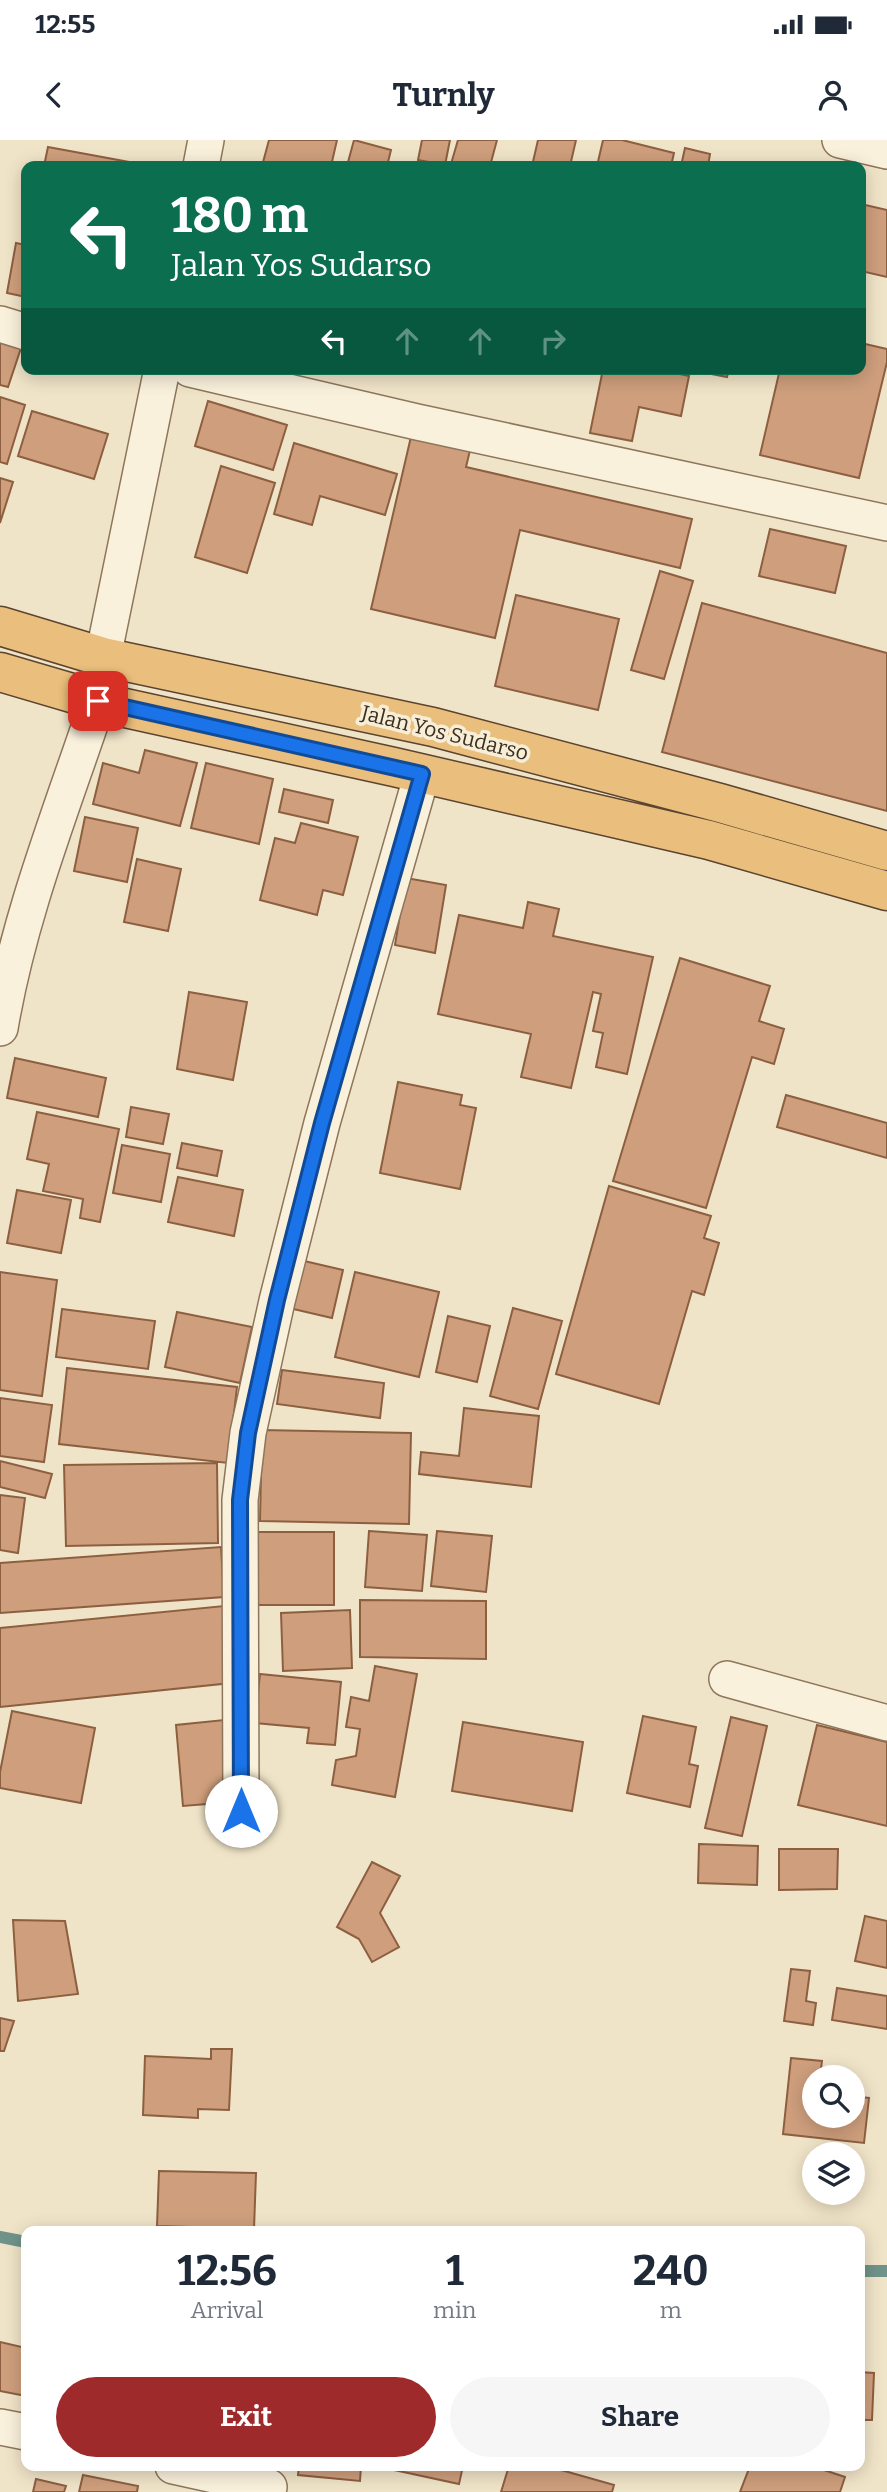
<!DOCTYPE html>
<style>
:root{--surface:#fff;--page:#f6f6f7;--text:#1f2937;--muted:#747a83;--accent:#9e2a2b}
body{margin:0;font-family:Bitter,serif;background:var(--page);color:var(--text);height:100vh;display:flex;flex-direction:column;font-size:26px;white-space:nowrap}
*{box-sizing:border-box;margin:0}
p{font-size:23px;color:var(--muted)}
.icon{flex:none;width:38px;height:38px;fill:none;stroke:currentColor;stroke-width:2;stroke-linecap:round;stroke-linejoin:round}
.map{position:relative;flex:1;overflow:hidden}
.drawer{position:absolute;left:21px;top:2086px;width:844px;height:245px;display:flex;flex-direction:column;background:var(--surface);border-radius:14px;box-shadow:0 4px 18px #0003}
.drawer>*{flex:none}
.hud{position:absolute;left:21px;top:21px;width:845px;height:214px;border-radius:14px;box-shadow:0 4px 18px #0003;background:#0b6e4f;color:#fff;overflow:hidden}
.controls{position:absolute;left:802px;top:1925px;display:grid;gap:14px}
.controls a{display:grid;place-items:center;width:63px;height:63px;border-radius:50%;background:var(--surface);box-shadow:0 4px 18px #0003;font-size:35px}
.pin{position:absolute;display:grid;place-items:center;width:60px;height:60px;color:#fff;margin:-30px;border-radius:14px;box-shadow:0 4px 10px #0006}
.me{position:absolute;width:77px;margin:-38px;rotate:0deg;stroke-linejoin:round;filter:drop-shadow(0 0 5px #0008)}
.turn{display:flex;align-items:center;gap:24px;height:147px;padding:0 35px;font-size:32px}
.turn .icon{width:91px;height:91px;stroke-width:2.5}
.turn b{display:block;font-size:49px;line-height:60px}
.lanes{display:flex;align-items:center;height:66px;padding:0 35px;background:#0003;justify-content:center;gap:35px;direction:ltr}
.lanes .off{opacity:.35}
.eta{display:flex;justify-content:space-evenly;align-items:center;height:119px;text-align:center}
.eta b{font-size:42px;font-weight:700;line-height:49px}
.action{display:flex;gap:14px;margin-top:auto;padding:14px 35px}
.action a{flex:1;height:80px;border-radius:42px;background:var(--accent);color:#fff;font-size:28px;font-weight:700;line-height:80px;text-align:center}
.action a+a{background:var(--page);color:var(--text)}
.status{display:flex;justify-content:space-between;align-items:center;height:49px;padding:0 35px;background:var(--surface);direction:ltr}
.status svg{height:19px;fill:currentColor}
header{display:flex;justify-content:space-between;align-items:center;height:91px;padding:0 35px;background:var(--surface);font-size:32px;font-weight:700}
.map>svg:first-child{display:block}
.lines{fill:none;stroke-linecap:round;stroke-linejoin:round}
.stream{stroke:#6f938a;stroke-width:12}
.building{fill:#cf9f7d;stroke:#8d5f41;stroke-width:2}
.minor-casing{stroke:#8d765c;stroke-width:38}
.trunk-casing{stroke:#5b4430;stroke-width:41}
.minor{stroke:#faf1dc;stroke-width:35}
.trunk{stroke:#eabe7c;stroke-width:38}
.route-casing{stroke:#114b97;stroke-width:18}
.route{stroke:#1a73e8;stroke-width:12}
.labels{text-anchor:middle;stroke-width:7;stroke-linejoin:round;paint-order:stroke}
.street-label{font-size:21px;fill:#3d2e20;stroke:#f7eed8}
</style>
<div class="status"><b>12:55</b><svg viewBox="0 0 49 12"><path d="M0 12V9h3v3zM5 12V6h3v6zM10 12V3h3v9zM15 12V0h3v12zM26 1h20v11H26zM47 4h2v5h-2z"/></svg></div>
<header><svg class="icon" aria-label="back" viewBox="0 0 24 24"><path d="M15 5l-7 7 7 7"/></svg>Turnly<svg class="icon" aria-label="person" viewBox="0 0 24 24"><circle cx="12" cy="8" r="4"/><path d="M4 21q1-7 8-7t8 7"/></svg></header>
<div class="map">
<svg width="887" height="2352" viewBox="0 0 887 2352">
<rect width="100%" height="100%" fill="#f0e4c8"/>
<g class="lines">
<path class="stream" d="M0,2097L26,2102
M859,2131H887"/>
</g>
<path class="building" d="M269,0H337L331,26H262Z
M354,0L391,10L387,26H347Z
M422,0H450L445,25L418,20Z
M458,0H497L490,26L451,24Z
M538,0H576L570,26H532Z
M603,0H622L674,13L671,26H597Z
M48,7L151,26H44Z
M685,8L710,14L708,26H681Z
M861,64L887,70V137L861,131Z
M16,103L26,105V157L7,153Z
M0,194L23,202L8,247L0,245Z
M861,203L887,209V222L859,338L760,315L780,229H861Z
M603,229H657L689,236L681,276L639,267L632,301L590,293Z
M686,229H729L727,237Z
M0,257L25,265L7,324L0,322Z
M208,261L287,285L273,330L195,306Z
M32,271L108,294L94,339L18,316Z
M413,288L472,302L466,327L692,379L680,428L520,390L495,498L371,469Z
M294,303L397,334L385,375L320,356L312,385L274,374Z
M221,326L275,343L247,433L195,417Z
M0,338L13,342L0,383Z
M770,389L846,406L835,453L759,436Z
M660,431L693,441L664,539L631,530Z
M516,455L619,479L598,570L495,546Z
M702,463L887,513V671L662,612Z
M145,610L197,623L180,686L93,664L103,623L139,633Z
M206,623L273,639L259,704L191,688Z
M284,649L333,660L328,683L279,672Z
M85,677L138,688L127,742L74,731Z
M301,683L358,697L343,755L323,750L317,775L260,760L275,698L295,703Z
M137,719L181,729L168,791L124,782Z
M406,738L446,745L435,813L395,805Z
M528,762L559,769L553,796L653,817L627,934L596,927L603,893L593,891L601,854L593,852L571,948L521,937L531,894L438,874L459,775L523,788Z
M680,818L770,846L759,881L784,889L774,924L752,917L706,1068L613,1041Z
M189,852L247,862L233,940L177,929Z
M15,918L106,938L98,977L7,958Z
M398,942L462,955L460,965L476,968L460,1049L380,1033Z
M786,955L887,983V1018L777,987Z
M131,967L169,974L163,1004L126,997Z
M37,972L119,989L100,1082L80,1078L83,1059L43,1051L49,1024L27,1019Z
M182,1003L222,1011L217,1036L177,1028Z
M122,1005L170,1014L161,1062L113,1053Z
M178,1037L243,1050L234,1096L168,1082Z
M609,1046L711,1076L704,1098L719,1103L704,1155L692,1151L659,1264L556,1234Z
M17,1050L71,1060L61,1113L7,1103Z
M300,1120L343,1130L332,1178L289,1168Z
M0,1132L57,1140L42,1256L0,1250Z
M355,1132L439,1152L419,1237L335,1217Z
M513,1168L562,1181L538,1269L490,1256Z
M62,1169L155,1181L148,1229L56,1217Z
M177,1172L252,1187L240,1243L165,1227Z
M448,1176L490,1186L477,1242L436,1232Z
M67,1228L237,1247L228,1323L59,1304Z
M282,1230L384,1243L380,1278L277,1264Z
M0,1258L52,1265L44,1322L0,1316Z
M464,1268L539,1276L531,1347L419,1334L421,1312L459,1316Z
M262,1290L411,1293L409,1384L260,1381Z
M0,1321L52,1334L45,1358L0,1347Z
M217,1323L218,1403L66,1406L64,1325Z
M0,1355L25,1358L18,1413L0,1410Z
M369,1391L427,1395L422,1451L365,1447Z
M437,1391L492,1396L486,1452L431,1446Z
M253,1392H334V1465H253Z
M221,1407L224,1457L0,1473V1423Z
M360,1460L486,1461V1519L360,1517Z
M224,1466L231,1543L0,1567V1488Z
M350,1470L352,1528L283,1531L281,1473Z
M375,1526L417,1534L395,1657L332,1645L336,1620L356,1616L360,1589L346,1587L351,1557L369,1561Z
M260,1534L341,1542L335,1605L307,1603L309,1588L255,1583Z
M12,1571L95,1588L81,1663L0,1648V1632Z
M643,1576L696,1587L689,1624L698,1626L690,1667L627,1653Z
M731,1577L767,1586L742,1696L705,1688Z
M224,1580L232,1662L183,1666L176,1585Z
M463,1582L583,1602L572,1671L452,1651Z
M817,1585L887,1602V1686L798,1665Z
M699,1704L758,1706L757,1745L698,1743Z
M779,1709H838L837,1749L779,1750Z
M372,1722L400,1736L380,1773L399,1807L372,1822L359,1799L337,1787Z
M865,1776L887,1781V1828L855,1821Z
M13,1780L65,1781L78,1854L18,1861Z
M791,1829L810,1831L806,1861L816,1863L813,1885L784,1881Z
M837,1848L887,1856V1889L832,1880Z
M0,1878L14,1881L4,1911H0Z
M211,1909H232L229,1970L198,1969V1978L143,1975L145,1916L211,1919Z
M791,1918L822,1921L820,1937H814V1976H852V1956L869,1958L864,2003L783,1994Z
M159,2031L256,2033L254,2089L157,2086Z
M0,2202L26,2208V2256L0,2251Z
M859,2232L874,2233L872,2280H859Z
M299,2326H361L360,2341L298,2335Z
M386,2326H463L459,2344L385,2328Z
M509,2326H547L614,2345L612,2352H501Z
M750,2326H812L845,2337L840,2352H740Z
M83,2335L138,2346L137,2352H79Z
M36,2339L66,2346L64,2352H33Z"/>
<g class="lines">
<defs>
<path id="minor" d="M840,0L887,11
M201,26L206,0
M0,184L26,192
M190,229L417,282L887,383
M103,517L162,229
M0,888C19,775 62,669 98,561
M727,1539L887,1583
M241,1670L240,1360L248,1293L277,1161L322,983L422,634
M0,2287L26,2292
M173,2326L269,2347"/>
<path id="trunk" d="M0,486L103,517L433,587L720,663L887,711
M0,532L116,566L394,627L709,700L887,751"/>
</defs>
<use href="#minor" class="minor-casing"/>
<use href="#trunk" class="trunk-casing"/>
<use href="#minor" class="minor"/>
<use href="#trunk" class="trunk"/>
</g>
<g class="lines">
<defs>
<path id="route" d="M98,561L422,634L322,983L277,1160L248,1293L240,1360L241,1671"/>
</defs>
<use href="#route" class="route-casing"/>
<use href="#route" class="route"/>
</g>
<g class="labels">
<g class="street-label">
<text transform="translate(445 593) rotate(14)" y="7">Jalan Yos Sudarso</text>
</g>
</g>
</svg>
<div class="controls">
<a><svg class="icon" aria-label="search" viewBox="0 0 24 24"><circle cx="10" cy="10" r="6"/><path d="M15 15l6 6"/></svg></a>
<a><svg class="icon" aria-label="layers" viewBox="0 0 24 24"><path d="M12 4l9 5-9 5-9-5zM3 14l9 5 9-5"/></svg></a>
</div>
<div class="pin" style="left:98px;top:561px;background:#d93025"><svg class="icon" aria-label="arrive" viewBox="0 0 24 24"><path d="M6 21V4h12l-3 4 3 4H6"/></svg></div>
<svg class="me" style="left:241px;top:1671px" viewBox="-20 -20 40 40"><circle r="19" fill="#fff"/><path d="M0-13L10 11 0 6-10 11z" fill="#1a73e8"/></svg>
<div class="hud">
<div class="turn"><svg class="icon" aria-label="left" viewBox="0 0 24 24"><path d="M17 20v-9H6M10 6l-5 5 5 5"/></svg><div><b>180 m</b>Jalan Yos Sudarso</div></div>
<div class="lanes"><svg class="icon" aria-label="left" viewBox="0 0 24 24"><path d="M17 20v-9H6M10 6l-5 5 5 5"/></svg><svg class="icon off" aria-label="ahead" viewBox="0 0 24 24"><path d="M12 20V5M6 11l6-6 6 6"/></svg><svg class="icon off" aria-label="ahead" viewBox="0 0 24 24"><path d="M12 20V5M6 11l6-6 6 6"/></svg><svg class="icon off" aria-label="right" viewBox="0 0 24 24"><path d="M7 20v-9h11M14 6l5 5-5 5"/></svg></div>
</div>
<section class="drawer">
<div class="eta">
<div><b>12:56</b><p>Arrival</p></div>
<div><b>1</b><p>min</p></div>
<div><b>240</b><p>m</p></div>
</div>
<div class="action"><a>Exit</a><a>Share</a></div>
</section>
</div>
